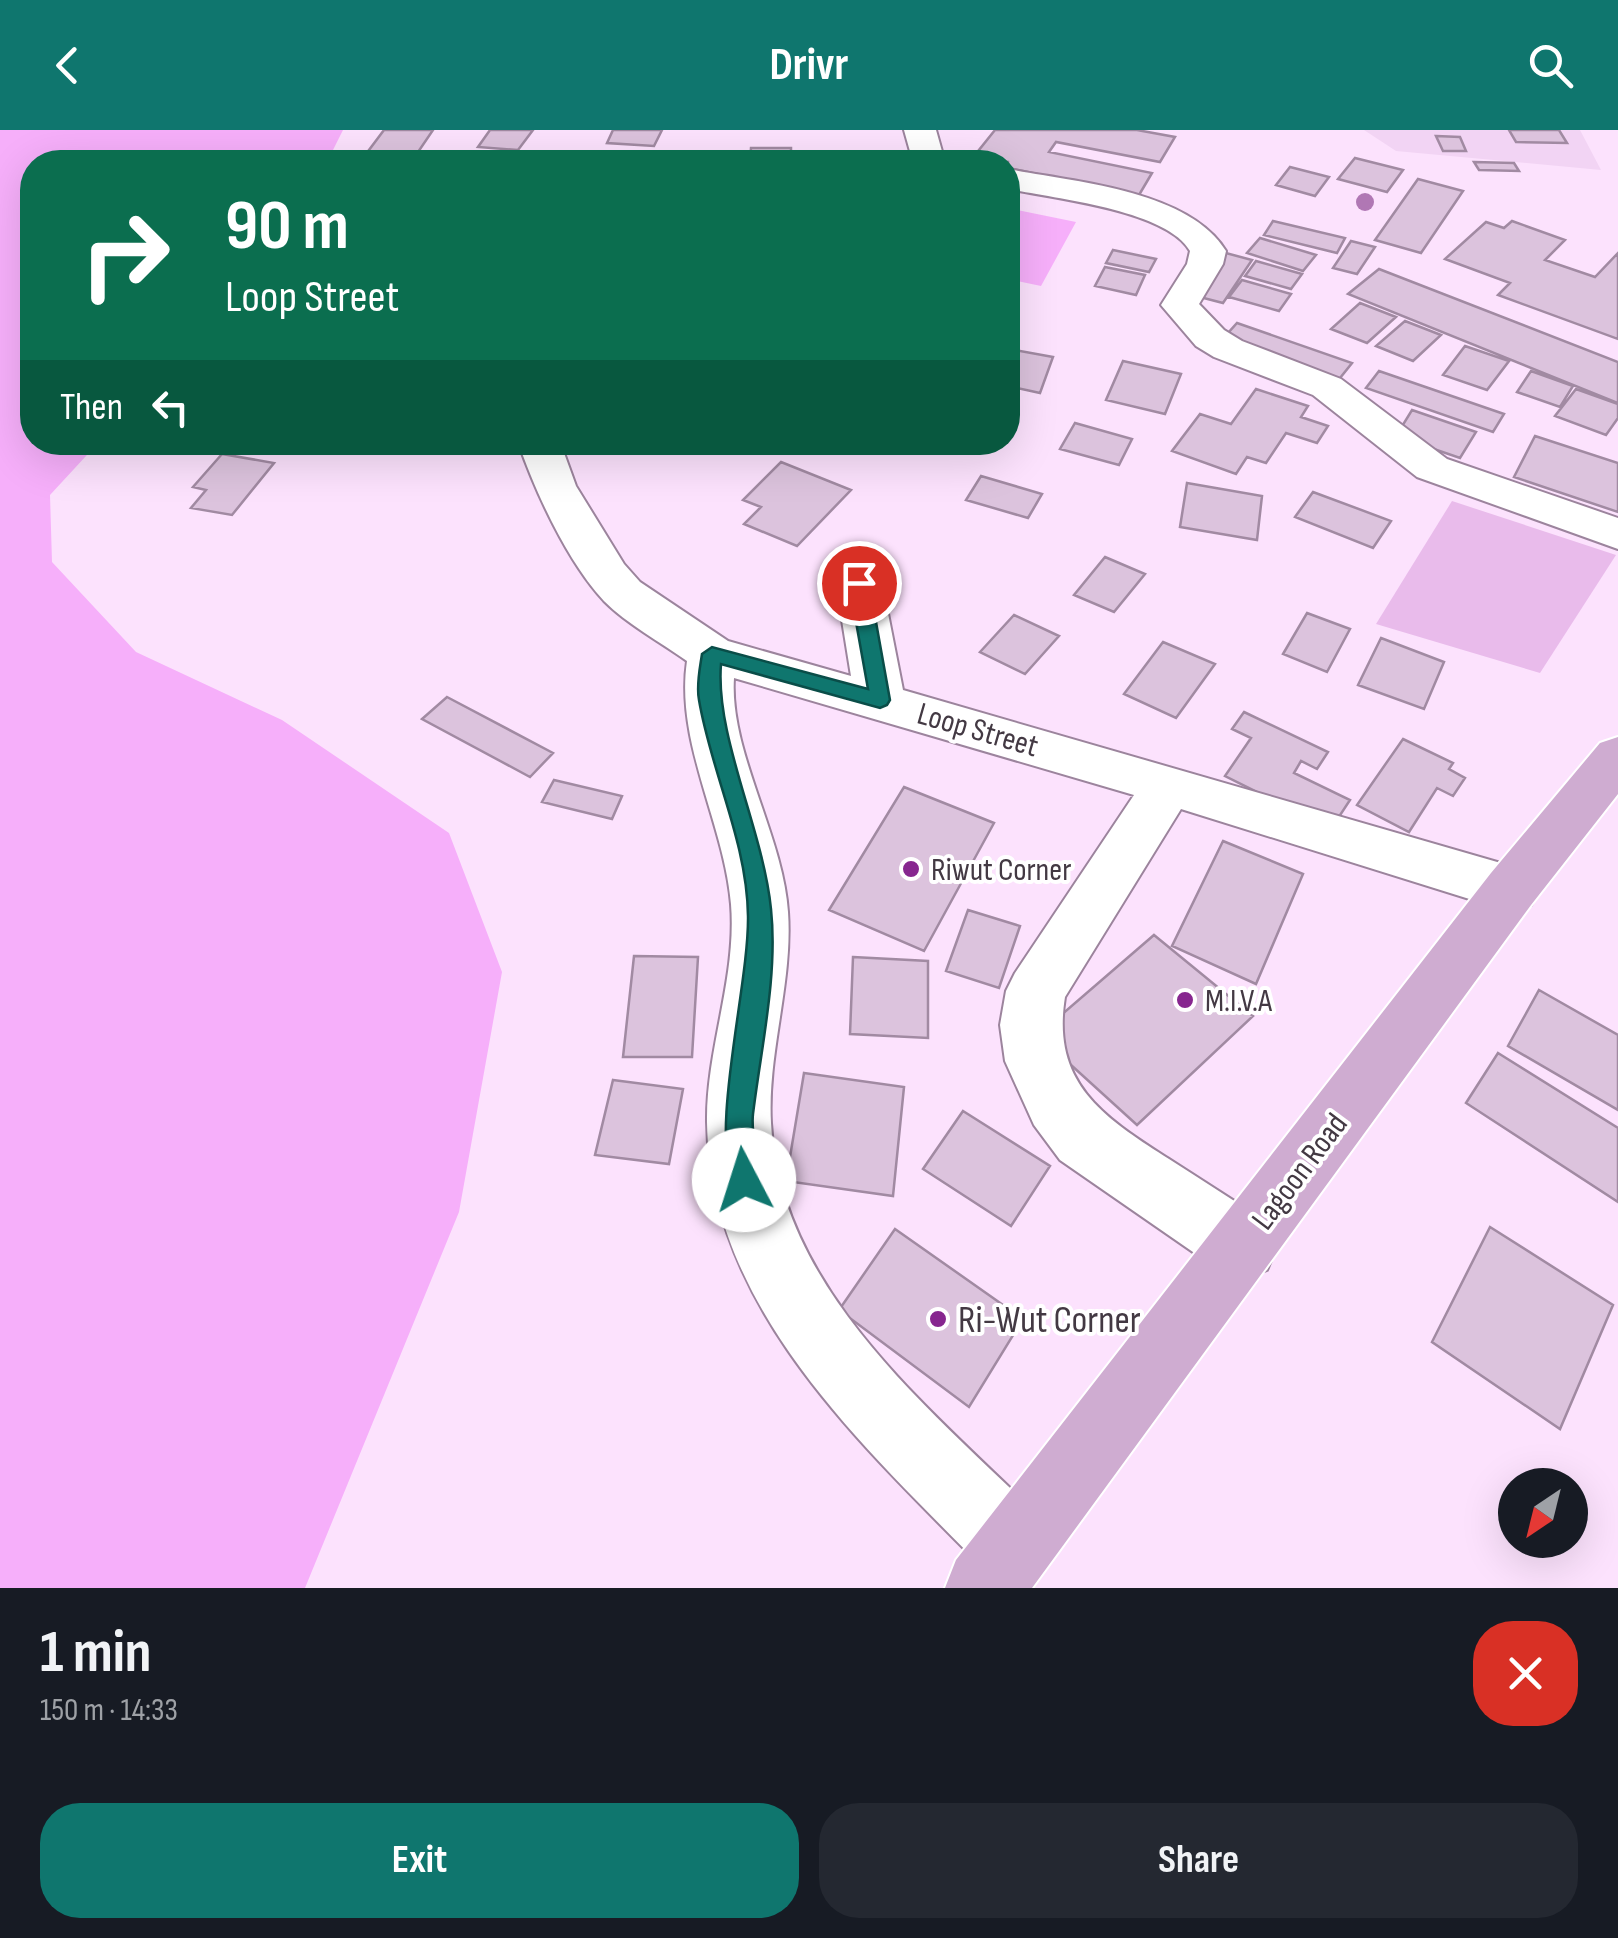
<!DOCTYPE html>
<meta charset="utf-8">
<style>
:root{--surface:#171b24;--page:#242831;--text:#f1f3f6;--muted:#9ea1a6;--accent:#0f766e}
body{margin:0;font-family:"Sofia Sans Condensed",sans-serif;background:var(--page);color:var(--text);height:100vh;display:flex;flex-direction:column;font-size:38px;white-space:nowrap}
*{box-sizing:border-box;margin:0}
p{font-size:32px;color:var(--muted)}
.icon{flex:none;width:55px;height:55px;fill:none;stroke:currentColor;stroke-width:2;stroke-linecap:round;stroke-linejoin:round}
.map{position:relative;height:1458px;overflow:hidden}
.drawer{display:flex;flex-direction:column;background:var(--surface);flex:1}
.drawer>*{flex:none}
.banner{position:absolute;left:20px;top:20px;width:1000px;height:305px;border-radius:40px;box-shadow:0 10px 40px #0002;background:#0b6e4f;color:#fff;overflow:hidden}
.needle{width:65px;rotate:215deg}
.fabs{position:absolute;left:1498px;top:1338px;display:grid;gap:20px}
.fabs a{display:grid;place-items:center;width:90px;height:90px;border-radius:50%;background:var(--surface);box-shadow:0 10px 40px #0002;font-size:50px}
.pin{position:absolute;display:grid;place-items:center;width:85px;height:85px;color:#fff;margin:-42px;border:5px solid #fff;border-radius:50%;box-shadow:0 2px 10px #0007}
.me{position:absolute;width:110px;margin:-55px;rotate:355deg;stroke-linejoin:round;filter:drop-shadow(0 0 8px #0008)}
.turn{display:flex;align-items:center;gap:35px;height:210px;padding:0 40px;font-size:45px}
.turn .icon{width:130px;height:130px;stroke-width:2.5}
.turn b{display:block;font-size:70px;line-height:85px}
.then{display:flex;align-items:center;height:95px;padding:0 40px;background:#0003;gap:20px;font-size:38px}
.round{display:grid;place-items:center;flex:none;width:105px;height:105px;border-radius:40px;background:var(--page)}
.headline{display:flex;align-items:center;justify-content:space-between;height:170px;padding:0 40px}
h1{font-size:60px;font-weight:700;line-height:75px}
.cta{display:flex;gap:20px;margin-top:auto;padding:20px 40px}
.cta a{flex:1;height:115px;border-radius:40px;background:var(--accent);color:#fff;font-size:40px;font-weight:700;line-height:115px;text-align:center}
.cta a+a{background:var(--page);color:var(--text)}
header{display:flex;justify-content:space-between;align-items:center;height:130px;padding:0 40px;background:var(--accent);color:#fff;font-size:45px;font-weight:700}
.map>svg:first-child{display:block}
.built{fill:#f2d4f4}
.green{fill:#e9bbeb}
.water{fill:#f6affa}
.building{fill:#dcc3dd;stroke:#a18aa2;stroke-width:2.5}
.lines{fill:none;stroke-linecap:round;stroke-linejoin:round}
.minor-casing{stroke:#9c849d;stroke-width:4}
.major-casing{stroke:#fff;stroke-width:4}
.minor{fill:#fff;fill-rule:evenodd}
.major{fill:#cfacd1;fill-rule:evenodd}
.tree{fill:#b077b4}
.route{fill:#0f766e;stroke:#0a4d48;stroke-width:2.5}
.poi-dot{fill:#87268f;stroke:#fff;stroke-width:4}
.labels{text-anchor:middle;stroke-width:8;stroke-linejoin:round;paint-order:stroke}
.street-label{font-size:32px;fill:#433943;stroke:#fff}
.poi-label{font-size:32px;fill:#433943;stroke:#fff;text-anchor:start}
.near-poi-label{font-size:38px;fill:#433943;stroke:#fff;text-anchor:start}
</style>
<header><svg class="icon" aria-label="back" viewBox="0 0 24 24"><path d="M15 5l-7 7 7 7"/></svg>Drivr<svg class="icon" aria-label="search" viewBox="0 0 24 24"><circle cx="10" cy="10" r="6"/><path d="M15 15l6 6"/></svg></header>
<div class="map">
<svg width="1618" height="1458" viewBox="0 0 1618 1458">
<rect width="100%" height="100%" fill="#fce2fd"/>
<path class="built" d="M1364,0H1580L1601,40L1396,21Z"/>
<path class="green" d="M1452,371L1616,425L1540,543L1376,494Z"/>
<path class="water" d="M0,0H343L327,32H32V312L98,313L50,365L52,432L136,522L282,590L449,703L502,842L459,1082L305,1458H0Z
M1008,78L1076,92L1041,156L1008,149Z"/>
<path class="building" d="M384,0H433L414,28L366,24Z
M490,0H533L518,20L478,17Z
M613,0H662L654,16L607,13Z
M995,0H1137L1175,7L1160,32L1056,12L1049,22L1152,43L1139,65L1008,38V32L971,30Z
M1509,0H1559L1567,13L1516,12Z
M1436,6L1460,7L1466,21H1443Z
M751,18H791V32H750Z
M1355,28L1403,40L1387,62L1338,49Z
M1474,32L1514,33L1519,41L1479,40Z
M1290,37L1329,47L1315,66L1276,55Z
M1418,49L1463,61L1421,123L1375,110Z
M1273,91L1345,108L1337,123L1264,105Z
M1512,91L1565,110L1545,130L1595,147L1618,123V209L1498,165L1510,153L1445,129L1486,92L1504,98Z
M1260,108L1316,125L1303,141L1247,123Z
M1351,111L1375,117L1357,144L1333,138Z
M1113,120L1156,129L1149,142L1106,133Z
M1222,122L1252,130L1223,173L1192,165Z
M1256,131L1302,144L1291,159L1245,146Z
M1105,137L1145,145L1136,165L1095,156Z
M1379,139L1618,232V273L1348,164Z
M1242,150L1291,164L1279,181L1229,167Z
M1360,173L1396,187L1367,213L1331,199Z
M1405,191L1441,205L1413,231L1376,216Z
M1237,193L1352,233L1336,253L1220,212Z
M1465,216L1509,231L1487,260L1443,245Z
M1009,219L1053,227L1040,263L1008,256Z
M1123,231L1181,244L1165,284L1106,270Z
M1379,241L1504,284L1493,302L1366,258Z
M1531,241L1573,256L1560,277L1517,262Z
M1256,259L1308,276L1301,287L1328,296L1317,313L1286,303L1266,333L1247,327L1236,344L1172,321L1200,284L1231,294Z
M1576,259L1618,274V288L1606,305L1555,286Z
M1412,280L1476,302L1460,328L1396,306Z
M1075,293L1132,309L1119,335L1060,319Z
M1535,306L1618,333V382L1514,347Z
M222,324L274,333L232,385L191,378L206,360L193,357Z
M781,332L851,360L797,416L744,394L761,377L743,370Z
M981,346L1042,364L1028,388L966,370Z
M1187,353L1262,366L1257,410L1180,397Z
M1313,362L1391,391L1373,418L1295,387Z
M1105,427L1145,444L1114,482L1074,465Z
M1307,483L1350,499L1327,542L1283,524Z
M1014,485L1059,506L1025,544L980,522Z
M1381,508L1444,532L1424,579L1358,555Z
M1163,512L1215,534L1176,588L1124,564Z
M447,567L553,623L530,647L422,589Z
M1244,582L1328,622L1317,639L1301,631L1294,643L1350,670L1331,699L1225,646L1251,608L1232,599Z
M1403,609L1453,633L1449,639L1465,648L1453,666L1437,658L1409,702L1357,675Z
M554,650L622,666L612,689L542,672Z
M904,657L994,693L924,821L829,780Z
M1223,711L1303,744L1256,854L1172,816Z
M968,780L1020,796L999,858L946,841Z
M1154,805L1253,886L1137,995L1038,905Z
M634,826L698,827L692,927H623Z
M853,827L928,831V908L850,904Z
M1539,860L1618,905V980L1508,916Z
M1498,923L1618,998V1072L1466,973Z
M804,943L904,957L893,1066L786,1051Z
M613,950L683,959L669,1034L595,1025Z
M963,981L1050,1036L1011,1096L923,1039Z
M1490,1097L1613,1175L1560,1299L1432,1212Z
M895,1099L1023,1189L969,1277L839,1180Z"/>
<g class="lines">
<defs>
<path id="minor" d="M904,0H936L945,32H913Z
M1008,39C1074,52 1189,60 1226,121L1223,134L1199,174L1224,200L1242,211L1341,249L1447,329L1618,388V419L1417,347L1313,265L1214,227L1196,216L1161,175L1187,134L1190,121C1167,80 1052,68 1008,59Z
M518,312H560L576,356L624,434L640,452L728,511L851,546L836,453L843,442L859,437L875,442L882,453L903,560L1511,736L1531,743L1539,759L1531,775L1511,782L1181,679L1065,867C1051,954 1104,987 1169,1029C1202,1050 1234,1071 1267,1092L1277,1116L1267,1140L1243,1149L1219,1140L1060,1030L1034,995L1005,931L1000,895L1006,861L1015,843L1134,665L734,548C729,621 783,705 788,782C793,853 767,923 771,993C780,1161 931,1279 1042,1389L1054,1416L1042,1443L1015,1455L988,1443C867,1319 710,1181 707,992C706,919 737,848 731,774C724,692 675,613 687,531C660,512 627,494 604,471C567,431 536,363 518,312Z"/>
<path id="major" d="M1618,607V664L1531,775L1032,1458H945L956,1430L1491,743L1600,613Z"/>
</defs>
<use href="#minor" class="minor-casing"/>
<use href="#major" class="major-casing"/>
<use href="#minor" class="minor"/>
<use href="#major" class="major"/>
</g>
<circle class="tree" cx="1365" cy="72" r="9"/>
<path class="route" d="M859,447L869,453L890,570L887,575L880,578L721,534C715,607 763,699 771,779C778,845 761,918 753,984C750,1008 763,1036 754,1059L744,1062L734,1059C709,999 749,857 748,786C747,711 711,642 699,570C696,555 700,538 702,524L712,517L868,559L849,453Z"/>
<g class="poi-dot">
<circle cx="911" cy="739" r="10"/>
<circle cx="1185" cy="870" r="10"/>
<circle cx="938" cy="1189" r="10"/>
</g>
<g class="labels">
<g class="street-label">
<text transform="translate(978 599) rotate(16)" y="11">Loop Street</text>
<text transform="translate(1299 1041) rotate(-53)" y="11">Lagoon Road</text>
</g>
<g class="poi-label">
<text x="931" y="750">Riwut Corner</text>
<text x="1205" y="881">M.I.V.A</text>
</g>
<g class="near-poi-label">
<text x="958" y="1202">Ri-Wut Corner</text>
</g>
</g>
</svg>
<div class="fabs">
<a><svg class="needle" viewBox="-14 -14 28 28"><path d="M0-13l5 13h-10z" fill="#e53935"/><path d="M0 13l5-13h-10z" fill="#9ea1a6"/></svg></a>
</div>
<div class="pin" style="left:859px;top:453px;background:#d93025"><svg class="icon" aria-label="arrive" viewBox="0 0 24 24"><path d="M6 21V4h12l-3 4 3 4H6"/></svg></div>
<svg class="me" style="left:744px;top:1050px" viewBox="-20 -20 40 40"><circle r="19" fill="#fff"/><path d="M0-13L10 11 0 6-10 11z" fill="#0f766e"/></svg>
<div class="banner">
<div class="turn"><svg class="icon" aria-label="right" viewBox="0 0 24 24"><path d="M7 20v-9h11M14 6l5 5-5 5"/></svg><div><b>90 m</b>Loop Street</div></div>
<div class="then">Then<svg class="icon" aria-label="left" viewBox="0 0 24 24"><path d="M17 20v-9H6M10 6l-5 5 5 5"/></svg></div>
</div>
</div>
<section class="drawer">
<div class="headline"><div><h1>1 min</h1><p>150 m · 14:33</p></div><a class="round" style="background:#d93025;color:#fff"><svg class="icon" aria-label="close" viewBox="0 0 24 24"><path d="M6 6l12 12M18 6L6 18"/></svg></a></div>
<div class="cta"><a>Exit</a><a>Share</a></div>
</section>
